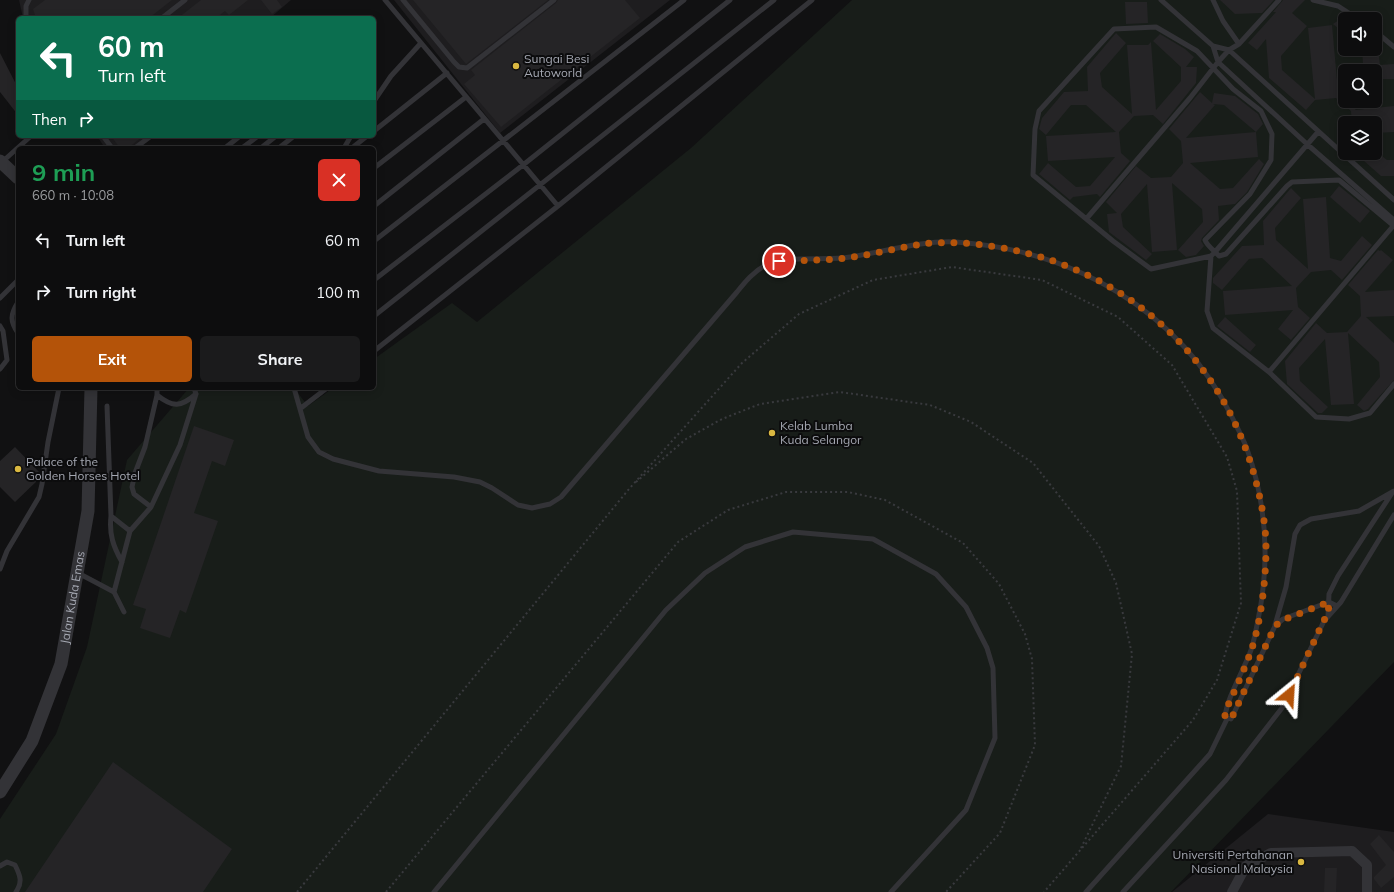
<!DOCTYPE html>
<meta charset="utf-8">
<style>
:root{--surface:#0d0d0e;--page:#1b1b1c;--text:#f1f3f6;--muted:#9a9c9e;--line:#2d2d2e;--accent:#b45309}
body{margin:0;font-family:Mulish,sans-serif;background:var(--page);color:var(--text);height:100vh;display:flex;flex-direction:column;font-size:15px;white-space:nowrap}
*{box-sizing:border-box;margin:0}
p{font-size:13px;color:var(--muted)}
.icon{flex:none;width:22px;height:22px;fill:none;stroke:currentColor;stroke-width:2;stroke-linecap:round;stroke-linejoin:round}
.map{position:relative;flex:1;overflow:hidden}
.sheet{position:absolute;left:16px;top:146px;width:360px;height:244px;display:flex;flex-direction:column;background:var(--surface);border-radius:6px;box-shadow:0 2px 10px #0003,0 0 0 1px var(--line)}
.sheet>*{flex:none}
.banner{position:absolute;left:16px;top:16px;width:360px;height:122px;border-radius:6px;box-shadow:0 2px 10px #0003,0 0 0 1px var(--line);background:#0b6e4f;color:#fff;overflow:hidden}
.fabs{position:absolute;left:1338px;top:12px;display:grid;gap:8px}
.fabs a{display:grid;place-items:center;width:44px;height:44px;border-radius:6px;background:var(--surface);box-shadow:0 2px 10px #0003,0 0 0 1px var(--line);font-size:20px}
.pin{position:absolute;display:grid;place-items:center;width:34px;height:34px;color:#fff;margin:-17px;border:2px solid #fff;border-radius:50%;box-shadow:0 1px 4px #0007}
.me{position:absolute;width:44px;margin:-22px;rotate:27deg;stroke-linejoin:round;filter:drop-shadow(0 0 3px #0008)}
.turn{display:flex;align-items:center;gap:14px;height:84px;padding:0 16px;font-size:18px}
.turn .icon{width:52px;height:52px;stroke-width:2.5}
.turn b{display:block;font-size:28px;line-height:34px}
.then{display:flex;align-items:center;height:38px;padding:0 16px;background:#0003;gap:8px;font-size:15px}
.round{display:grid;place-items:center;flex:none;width:42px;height:42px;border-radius:6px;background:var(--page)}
.head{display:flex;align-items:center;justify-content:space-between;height:68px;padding:0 16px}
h1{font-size:24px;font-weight:700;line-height:30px;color:#1e9e55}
.cta{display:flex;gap:8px;margin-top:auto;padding:8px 16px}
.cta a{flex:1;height:46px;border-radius:6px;background:var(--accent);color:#fff;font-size:16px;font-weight:700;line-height:46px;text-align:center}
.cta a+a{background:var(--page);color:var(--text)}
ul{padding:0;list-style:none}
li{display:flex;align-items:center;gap:12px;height:52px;padding:0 16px}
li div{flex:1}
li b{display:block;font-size:15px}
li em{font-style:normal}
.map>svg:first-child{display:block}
.built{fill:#1e1d1f}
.green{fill:#181d19;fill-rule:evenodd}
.building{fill:#252426}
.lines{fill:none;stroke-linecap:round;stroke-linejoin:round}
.path{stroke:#393a3e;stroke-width:2;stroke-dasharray:2 3;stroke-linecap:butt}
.service{stroke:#333337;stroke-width:5}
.minor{stroke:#333337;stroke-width:10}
.tertiary{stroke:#333337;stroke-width:13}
.route{stroke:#b45309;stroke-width:7;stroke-dasharray:0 12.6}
.poi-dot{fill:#dab841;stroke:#0c0c0d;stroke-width:1.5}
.labels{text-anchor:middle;stroke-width:4;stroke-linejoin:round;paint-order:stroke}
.poi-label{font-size:12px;fill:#a4a7b1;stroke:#0c0c0d;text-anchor:start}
.street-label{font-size:12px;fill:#a4a7b1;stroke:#0c0c0d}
</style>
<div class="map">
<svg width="1394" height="892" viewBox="0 0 1394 892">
<rect width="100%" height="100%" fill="#111112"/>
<path class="built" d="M19,0H291L270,18H23Z
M394,0H670L500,133Z
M97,136H150L136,148H105Z
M1268,814L1394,832V892H1172Z"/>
<path class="green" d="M852,0H1394V662L1171,892H0V819L56,734L87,647L127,460L189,388H294L308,406L333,388H374V359L452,303L477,322L691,148ZM1345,19H1375V49H1345ZM1345,71H1375V101H1345ZM1345,123H1375V153H1345Z"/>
<path class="building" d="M45,0H172L149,18H36L33,9Z
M201,0H248L229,15L225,11L216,18H178Z
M261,0H277L282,7L272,14Z
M413,0H548L466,64Z
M558,0H625L640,18L501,127L464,84L475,75L471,70L556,3Z
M1220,0H1274L1262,13L1235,14Z
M1283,0H1305L1292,13L1307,26L1281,56L1282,70L1315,99L1308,28L1332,25L1338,91L1345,84V101H1363L1355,110L1394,106V132L1375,133V123H1352L1351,111L1336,98L1315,100L1306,110L1269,78L1266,39L1257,50L1248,43L1276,12H1273Z
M1125,2H1147L1148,23L1126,24Z
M1345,16V34L1333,24Z
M1116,33L1126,43L1100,73L1102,87L1132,114L1127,45H1148L1151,42L1156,110L1181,81V67L1153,41L1160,34L1185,49L1194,57L1186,67H1197L1196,83L1163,124L1153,115L1134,116L1119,132L1121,153L1130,161L1100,197L1097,194L1073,197L1070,200L1039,174L1048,163L1076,187L1090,186L1115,157L1048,161L1046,136L1116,132L1086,105H1071L1046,135L1039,129L1042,118L1064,92L1088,91L1087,67Z
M1362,49H1378L1380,65L1394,64V79H1383L1375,88V71H1356L1363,64Z
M0,53L18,88V115L0,92Z
M1200,92L1212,103L1214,93L1235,96L1258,114L1263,124L1256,132L1224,105L1213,104L1215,105L1186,138L1256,132L1258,157L1190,163L1220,189L1233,188L1259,159L1264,164L1247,192L1235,204L1218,206L1219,220L1202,238L1201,241L1204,246L1196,255L1186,257L1178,250L1203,222L1202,209L1172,183L1177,250L1152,252L1147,184L1121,214L1123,227L1152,254L1146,260L1109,232L1107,214L1117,213L1106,202L1136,166L1151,178L1171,177L1183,163L1181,141L1169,129Z
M111,136H143L128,148H120Z
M1355,153H1378L1387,160H1394V176H1381Z
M1339,186L1370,211L1360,223L1330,197Z
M1291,188L1301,198L1275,228L1276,240L1308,269L1303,199L1326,197L1330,258L1341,261L1362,236L1372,245L1342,280L1331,270L1311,272L1296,288L1298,307L1310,318L1291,340L1278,329L1293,310L1225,315L1223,291L1292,286L1262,258L1249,259L1222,290L1213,283V278L1242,246L1264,245L1263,221Z
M1378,250L1380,251L1381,250L1393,260L1365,292L1394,290V316L1366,317L1394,343V380L1368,409L1364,411L1357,405L1380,377L1379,362L1348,333L1354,404L1331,405L1325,339L1299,368L1300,381L1328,407L1322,413H1318L1287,384L1285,361L1316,323L1327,333L1347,332L1361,316L1360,296L1348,285Z
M1225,317L1256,345L1250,352L1217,326Z
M194,426L234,440L225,466L212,461L194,513L218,521L186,613L180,610L170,638L140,628L146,609L133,605Z
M15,447L40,473L38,480L15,502L0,487V461Z
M113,762L232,849L203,892H25Z
M1379,835L1394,852V877L1381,888L1374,879V877L1386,865L1370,844Z
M1325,868H1337L1336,892H1324Z"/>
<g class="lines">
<path class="path" d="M636,482L686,439L722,419L760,404L840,392L930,405L971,422L1033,463L1099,546L1116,583L1132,654L1121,766L1081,848
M297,892L629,489L742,363L799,314L873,280L952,267L1042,280L1118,317L1172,365L1227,457L1237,491L1241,603L1217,680L1193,720L1044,892
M386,892L678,542L728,510L786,492H848L885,500L963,543L999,584L1025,634L1032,659L1035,745L1000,833L946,892"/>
<path class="service" d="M385,0L558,206L812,0
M403,0L454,62L459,67L467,68L554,0
M1161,0L1213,46L1229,50L1394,200
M1313,0L1338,6L1358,19
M26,18V6L29,0
M162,18L185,0
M1375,31L1394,47
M1239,44L1279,0
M1213,46L1218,62L1308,145L1394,220
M374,101L391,76L421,43
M374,131L447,73
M1318,132L1215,252L1211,256L1151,269L1113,241L1033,175L1035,129L1039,111L1114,29L1156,27L1197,51L1233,89L1261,111L1272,134L1271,160L1250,194L1205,240C1207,246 1215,251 1219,256L1226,254L1287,186L1292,182L1339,180L1394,226
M103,136L112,148
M135,148L151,136
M225,148L240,136
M242,148L258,136
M261,148L276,136
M279,148L294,136
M344,148L351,136
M352,148L367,136
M2,162L31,136
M374,168L466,97
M374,206L484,119
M1087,218L1190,98L1218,62L1229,50L1239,44L1223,21L1213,0
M374,241L684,0
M1211,256L1207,311L1213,328L1269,372L1316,417L1349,419L1370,413L1394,384
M374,280L523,165L730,0
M0,298L18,280
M18,302C10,315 10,321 18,333
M374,316L774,0
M0,326L3,331L7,360L0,369
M374,351L558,206
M1269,372L1394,225
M294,388L308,437L319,452L333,459L379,471L454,477L480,482L492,488L518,505L532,508L550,504L561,497L737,292C745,282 754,271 766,265C785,255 827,261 850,257C885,252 921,240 956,242C1073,250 1179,310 1232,417C1237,427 1243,438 1247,449C1267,505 1270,562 1258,620C1256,630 1254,641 1251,650C1244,670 1227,697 1225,717L1231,719L1233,715L1275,626L1283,619L1329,602L1337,606
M157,395C173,408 181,407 196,394
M107,406L111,516L130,531
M301,408L327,388
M151,507L134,494L132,487L135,473L145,447L157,395V388
M111,516C109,534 113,546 122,562
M0,569L7,551L39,497L42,484L48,442L59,388
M78,573L114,592
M124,612L114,592L130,531L151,507L180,445L196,394L194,388
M1328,616L1329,594L1338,576L1392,493
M1275,625L1286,587L1295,534L1300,525L1311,519L1359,511L1394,491
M0,866L7,862L15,865C20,875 23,882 16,892
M434,892L666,610L705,573L745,547L793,532L873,539L936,574L966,607L987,648L993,668L995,738L966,810L891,892
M1086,892L1210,754L1227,719
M1123,892L1226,780L1282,708L1324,621L1341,602L1394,515"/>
<path class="minor" d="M1232,892L1246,866L1271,853L1352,851L1367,865V892"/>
<g class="tertiary">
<path d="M0,161L18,178"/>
<path id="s1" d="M0,792L32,741L61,664L88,511L91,388"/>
</g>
</g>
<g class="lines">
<path class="route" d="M779,261C801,260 823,261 845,258C871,255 897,248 923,244C954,240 992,245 1022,252C1137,279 1225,365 1255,478C1261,500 1266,525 1266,548C1266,579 1261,622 1251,651C1244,671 1234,692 1225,712V716L1228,719H1231L1233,715L1275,626L1283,620L1329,602L1328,616L1324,620L1289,695"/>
</g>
<g class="poi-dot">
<circle cx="516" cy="66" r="4"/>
<circle cx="772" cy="433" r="4"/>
<circle cx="18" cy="469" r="4"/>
<circle cx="1301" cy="862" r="4"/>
</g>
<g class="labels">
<g class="poi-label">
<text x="524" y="63">Sungai Besi<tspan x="524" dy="14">Autoworld</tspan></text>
<text x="780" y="430">Kelab Lumba<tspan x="780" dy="14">Kuda Selangor</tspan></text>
<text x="26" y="466">Palace of the<tspan x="26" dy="14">Golden Horses Hotel</tspan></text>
<text x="1293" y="859" text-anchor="end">Universiti Pertahanan<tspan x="1293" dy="14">Nasional Malaysia</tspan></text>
</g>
<g class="street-label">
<text dy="4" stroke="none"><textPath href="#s1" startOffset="210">Jalan Kuda Emas</textPath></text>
</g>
</g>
</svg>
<div class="fabs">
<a><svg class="icon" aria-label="sound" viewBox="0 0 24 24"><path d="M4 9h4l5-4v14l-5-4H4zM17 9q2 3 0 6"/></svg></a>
<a><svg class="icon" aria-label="search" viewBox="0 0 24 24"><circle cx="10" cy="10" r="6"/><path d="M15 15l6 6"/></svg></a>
<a><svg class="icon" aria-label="layers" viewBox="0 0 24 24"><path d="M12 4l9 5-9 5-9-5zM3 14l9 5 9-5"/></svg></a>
</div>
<div class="pin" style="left:779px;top:261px;background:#d93025"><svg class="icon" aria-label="arrive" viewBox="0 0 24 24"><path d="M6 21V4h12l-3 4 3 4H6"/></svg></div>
<svg class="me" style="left:1289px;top:695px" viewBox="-20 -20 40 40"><path d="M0-17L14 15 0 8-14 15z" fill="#b45309" stroke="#fff" stroke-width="4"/></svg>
<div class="banner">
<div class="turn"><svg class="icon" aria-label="left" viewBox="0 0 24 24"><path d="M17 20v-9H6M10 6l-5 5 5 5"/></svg><div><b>60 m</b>Turn left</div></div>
<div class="then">Then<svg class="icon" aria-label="right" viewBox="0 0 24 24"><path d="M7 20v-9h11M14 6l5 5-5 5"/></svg></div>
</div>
<section class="sheet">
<div class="head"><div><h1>9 min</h1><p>660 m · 10:08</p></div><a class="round" style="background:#d93025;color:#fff"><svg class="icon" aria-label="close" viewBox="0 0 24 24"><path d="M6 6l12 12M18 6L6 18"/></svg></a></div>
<ul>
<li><svg class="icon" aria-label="left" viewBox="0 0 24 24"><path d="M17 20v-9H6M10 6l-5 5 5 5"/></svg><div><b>Turn left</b></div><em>60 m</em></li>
<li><svg class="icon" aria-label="right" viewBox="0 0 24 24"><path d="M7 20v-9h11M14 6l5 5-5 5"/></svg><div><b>Turn right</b></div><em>100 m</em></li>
</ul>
<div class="cta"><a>Exit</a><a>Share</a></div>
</section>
</div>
